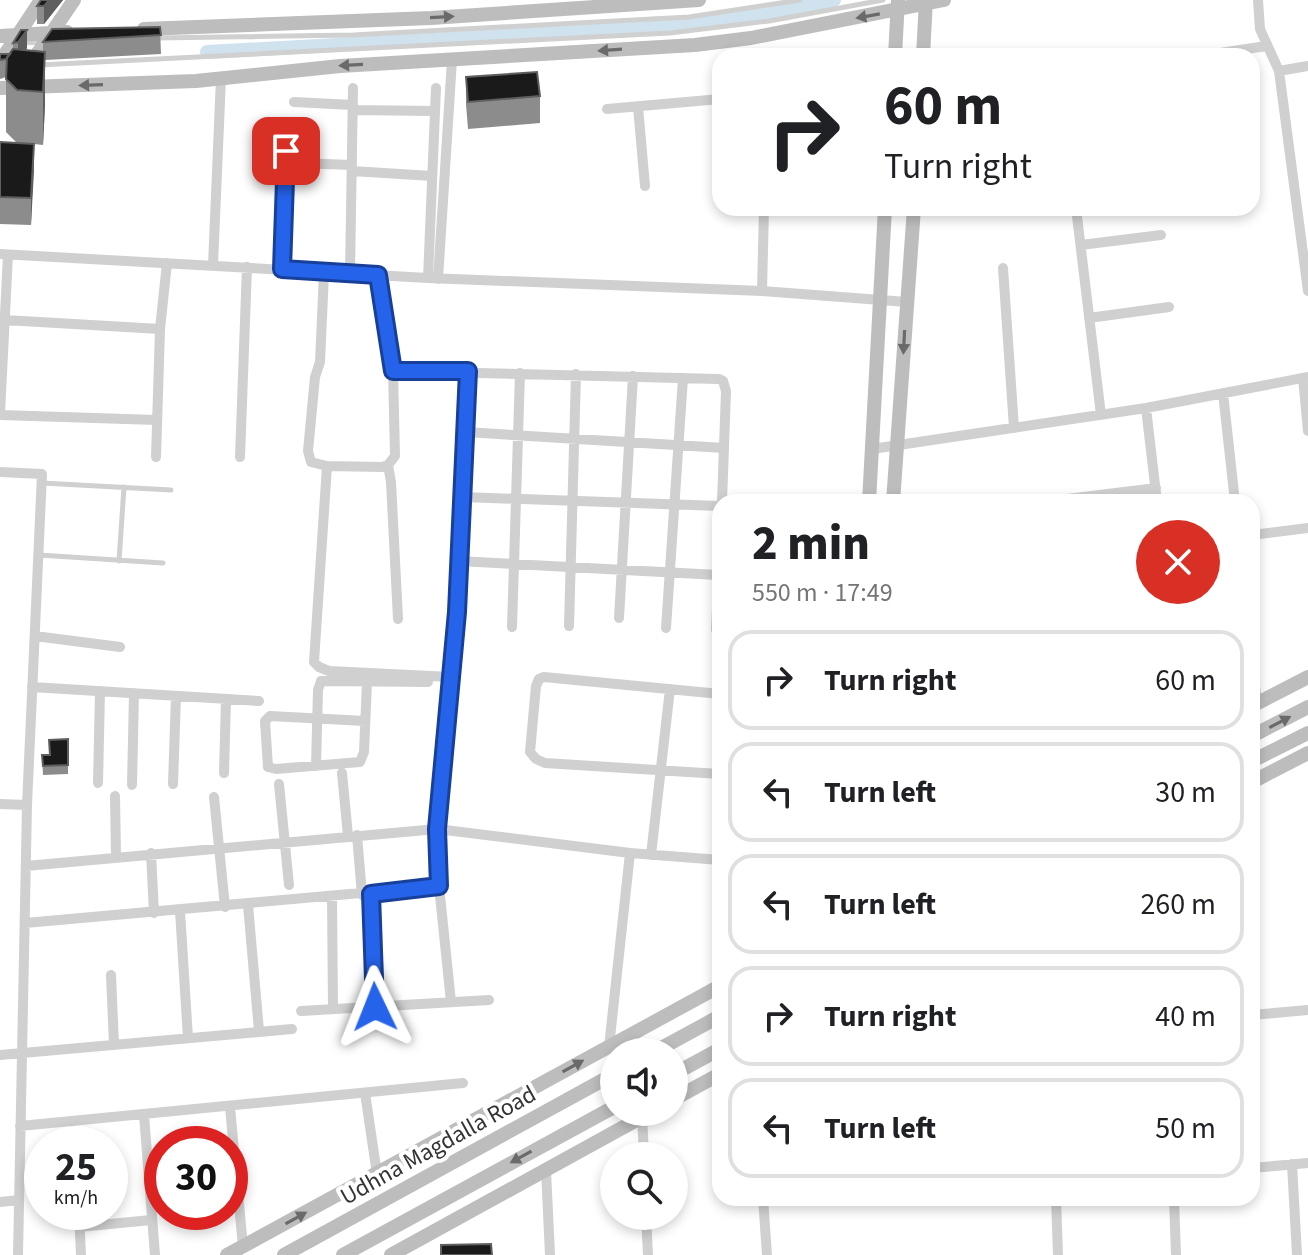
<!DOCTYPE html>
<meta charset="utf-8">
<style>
:root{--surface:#fff;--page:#f6f6f6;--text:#202124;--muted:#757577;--line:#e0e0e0}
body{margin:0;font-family:"Source Sans 3",sans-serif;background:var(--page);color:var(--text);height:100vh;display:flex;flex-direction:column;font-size:30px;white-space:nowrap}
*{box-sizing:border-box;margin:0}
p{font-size:26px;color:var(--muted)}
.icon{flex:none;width:44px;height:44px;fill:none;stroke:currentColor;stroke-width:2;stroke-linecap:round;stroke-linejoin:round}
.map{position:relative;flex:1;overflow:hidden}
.details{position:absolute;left:712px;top:494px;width:548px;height:712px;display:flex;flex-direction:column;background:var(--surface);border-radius:24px;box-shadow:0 4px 12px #0003}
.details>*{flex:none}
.banner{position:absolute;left:712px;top:48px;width:548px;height:168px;border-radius:24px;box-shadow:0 4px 12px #0003;background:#fff;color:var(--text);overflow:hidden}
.tools{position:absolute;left:600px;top:1038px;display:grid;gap:16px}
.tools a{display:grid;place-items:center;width:88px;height:88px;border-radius:50%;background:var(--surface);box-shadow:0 4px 12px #0003;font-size:40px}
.speed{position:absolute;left:24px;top:1126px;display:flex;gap:16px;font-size:40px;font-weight:700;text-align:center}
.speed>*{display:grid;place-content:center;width:104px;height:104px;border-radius:50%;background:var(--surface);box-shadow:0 4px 12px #0003;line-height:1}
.speed small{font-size:20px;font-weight:400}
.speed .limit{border:12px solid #d22;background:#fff;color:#111}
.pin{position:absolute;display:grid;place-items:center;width:68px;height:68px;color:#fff;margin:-34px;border-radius:16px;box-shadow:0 4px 12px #0006}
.me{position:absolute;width:88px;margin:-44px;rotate:358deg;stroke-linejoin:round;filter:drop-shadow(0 0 6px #0008)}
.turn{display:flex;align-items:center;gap:28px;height:168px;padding:0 40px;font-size:36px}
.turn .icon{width:104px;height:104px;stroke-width:2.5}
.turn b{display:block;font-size:56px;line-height:68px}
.round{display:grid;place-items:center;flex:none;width:84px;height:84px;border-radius:42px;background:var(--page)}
.head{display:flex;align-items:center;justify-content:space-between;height:136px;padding:0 40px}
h1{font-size:48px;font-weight:800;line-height:60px}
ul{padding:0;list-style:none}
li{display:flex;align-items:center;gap:24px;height:100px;margin:0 16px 12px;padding:0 24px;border:4px solid var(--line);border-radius:24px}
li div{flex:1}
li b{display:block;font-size:30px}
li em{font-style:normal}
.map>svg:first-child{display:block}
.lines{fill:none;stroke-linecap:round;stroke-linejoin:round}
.canal{stroke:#cfe2ee;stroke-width:14}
.lane{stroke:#d0d0d0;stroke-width:5}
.street{stroke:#d0d0d0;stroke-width:10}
.secondary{stroke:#bdbdbd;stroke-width:14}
.wall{fill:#8c8c8c}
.shaded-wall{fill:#5f5f5f}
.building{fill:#1a1a1a;stroke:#5f5f5f;stroke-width:2}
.oneway{fill:#6a6a6a}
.route-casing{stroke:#184099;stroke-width:20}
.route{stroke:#2563eb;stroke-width:14}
.labels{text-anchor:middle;stroke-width:8;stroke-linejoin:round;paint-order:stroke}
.street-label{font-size:24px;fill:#333;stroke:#fff}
</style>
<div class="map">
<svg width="1308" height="1255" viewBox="0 0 1308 1255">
<rect width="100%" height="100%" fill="#fff"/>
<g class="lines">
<path class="canal" d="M207,52L686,26L786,11L834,0"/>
<path class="lane" d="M157,38L353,35L689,17L800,0
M21,43L43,42
M39,65L670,33L769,21L883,0
M42,483L171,490
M39,555L163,563
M119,561L124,487"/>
<path class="street" d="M1258,0L1260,29L1279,71
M1201,56L1266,46
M1308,66L1279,71L1308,291
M294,102L353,105
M638,107L645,186
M607,109L720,99
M353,110L435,111
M297,163L352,165
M352,171L432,176
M1076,208L1101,415
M1081,245L1161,235
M0,254L428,278L762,291L907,302
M213,265L221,78
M1003,268L1014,428
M282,269L287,122
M324,273L320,362L315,377L308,451L311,462L327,466L382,467L388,465L395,456L393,371L378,275
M350,274L353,88
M428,278L436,88
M438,279L452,60
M762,291L764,208
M1089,318L1169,307
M5,320L160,329
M393,371L719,379L723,381L726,391L722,502
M1303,378L1308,431
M1223,393L1235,502
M1146,408L1157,502
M0,413L8,255
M0,415L157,420
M465,432L724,448
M872,449L1146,408L1308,377
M156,457L160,329L167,263
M240,457L247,267
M388,465L391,482L398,619
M327,466L314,662L319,667L329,671L451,677
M0,472L42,474L27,805L18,1255
M462,497L720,506
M937,502L963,500L968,502
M1043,502L1156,488
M1252,535L1308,528
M459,561L718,575
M619,618L633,376
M569,626L576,374
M512,627L520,373
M666,628L683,378
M716,630L720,540
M35,636L120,647
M1252,660L1257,703
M32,687L259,701
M720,694L544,677L539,679L536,686L530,752L536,759L545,763L720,774
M365,721L270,716L265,721L268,767L276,769L360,762L364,752L367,682
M316,766L318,690L321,681L428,682
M224,773L226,699
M342,773L348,836
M98,783L100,691
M173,784L176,696
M279,784L289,885
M132,785L134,693
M115,796L116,857
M214,797L225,907
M0,804L27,805
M357,835L362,895
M151,853L154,913
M651,855L670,689
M26,866L437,829L630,853L720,860
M371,894L375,1007
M332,897L333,1009
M248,905L259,1031
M180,911L188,1038
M25,923L439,886
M111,975L114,1045
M451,1002L439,886L437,829L457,612L468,371
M301,1011L489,1000
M1252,1015L1308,1010
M609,1047L630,853
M0,1055L292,1029
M365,1093L377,1174
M230,1107L243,1247
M642,1114L644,1156
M144,1115L155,1255
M74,1121L75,1144
M20,1126L463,1083
M1292,1164L1297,1255
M1252,1168L1308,1163
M546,1170L550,1255
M763,1198L767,1255
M1056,1198L1058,1255
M1174,1198L1176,1255
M0,1202L19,1200
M79,1212L81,1255
M646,1216L648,1255
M79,1227L151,1220"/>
<path class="secondary" d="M144,29L431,18L699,0
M0,36L67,32
M895,56L898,0
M923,56L926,0
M0,62L41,0
M29,66L74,0
M0,88L196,81L340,66L695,45L751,38L944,0
M869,502L885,208
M893,502L914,208
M1252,706L1308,677
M1252,736L1308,707
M1252,761L1308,733
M1252,782L1308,753
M654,1052L720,1016
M674,1074L720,1049
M674,1099L720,1074
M227,1255L720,986
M284,1255L614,1074
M343,1255L614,1107
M391,1255L651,1112"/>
</g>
<path class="wall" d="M63,0L44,24H37V6Z
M160,27L161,54L45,60V105L43,145L34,144L31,225L0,224V142L17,143L6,132V77L0,79V54H10L13,49V43L21,30L27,48L26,50L43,51V42Z
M466,77L540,96V123L468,129L466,104Z
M42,755L68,765V774L43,775Z"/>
<path class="shaded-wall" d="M49,0H63L44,24V6Z
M27,30V48L18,61V42Z
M45,52V105L43,145V92Z
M34,144V171L31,225V198Z"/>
<path class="building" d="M41,0H49L44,6H37Z
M160,27L161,35L43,42L52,29Z
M21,30H27L18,42L13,43Z
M13,49L45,52L43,92L17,90L6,79L7,57Z
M0,54H10L6,59L0,60Z
M537,72L540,96L468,102L466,77Z
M0,142L34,144L31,198L0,197Z
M68,739V765L43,766L42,755H50L49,740Z
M491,1244L492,1255H441V1245Z"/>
<defs><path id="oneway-solid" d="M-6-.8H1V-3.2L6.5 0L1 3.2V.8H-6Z" transform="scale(2)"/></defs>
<g class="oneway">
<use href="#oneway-solid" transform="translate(868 16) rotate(170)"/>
<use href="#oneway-solid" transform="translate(442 17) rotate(-3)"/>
<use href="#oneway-solid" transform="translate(610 50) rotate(176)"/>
<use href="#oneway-solid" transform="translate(351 65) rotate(177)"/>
<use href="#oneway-solid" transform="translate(91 85) rotate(178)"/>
<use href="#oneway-solid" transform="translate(904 342) rotate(93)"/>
<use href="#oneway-solid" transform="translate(1280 722) rotate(-28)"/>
<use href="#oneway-solid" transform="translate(573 1066) rotate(-29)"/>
<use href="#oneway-solid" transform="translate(521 1157) rotate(151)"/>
<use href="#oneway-solid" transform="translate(296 1218) rotate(-29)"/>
</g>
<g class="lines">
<defs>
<path id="route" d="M286,151L282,269L378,275L393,371H468L457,612L437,829L439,886L371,894L375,1007"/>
</defs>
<use href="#route" class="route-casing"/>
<use href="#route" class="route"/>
</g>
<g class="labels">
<g class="street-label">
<text transform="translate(438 1145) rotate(-29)" y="8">Udhna Magdalla Road</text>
</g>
</g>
</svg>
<div class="tools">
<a><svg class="icon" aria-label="sound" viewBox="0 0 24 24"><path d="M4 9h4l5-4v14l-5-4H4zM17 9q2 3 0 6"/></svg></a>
<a><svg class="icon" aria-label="search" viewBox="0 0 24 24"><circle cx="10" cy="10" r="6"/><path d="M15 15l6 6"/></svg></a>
</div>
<div class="speed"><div>25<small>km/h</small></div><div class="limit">30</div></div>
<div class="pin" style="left:286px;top:151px;background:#d93025"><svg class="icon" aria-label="arrive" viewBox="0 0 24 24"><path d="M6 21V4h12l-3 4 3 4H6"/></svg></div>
<svg class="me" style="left:375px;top:1007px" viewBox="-20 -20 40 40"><path d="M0-17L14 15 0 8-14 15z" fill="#2563eb" stroke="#fff" stroke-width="4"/></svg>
<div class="banner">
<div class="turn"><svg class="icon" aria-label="right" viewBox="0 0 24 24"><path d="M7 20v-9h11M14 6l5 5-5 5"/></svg><div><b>60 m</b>Turn right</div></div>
</div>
<section class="details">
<div class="head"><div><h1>2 min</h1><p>550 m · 17:49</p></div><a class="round" style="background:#d93025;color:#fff"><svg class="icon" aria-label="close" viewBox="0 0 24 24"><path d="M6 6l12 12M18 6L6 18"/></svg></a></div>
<ul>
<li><svg class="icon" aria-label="right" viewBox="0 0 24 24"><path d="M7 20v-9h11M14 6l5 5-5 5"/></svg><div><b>Turn right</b></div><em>60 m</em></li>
<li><svg class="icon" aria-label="left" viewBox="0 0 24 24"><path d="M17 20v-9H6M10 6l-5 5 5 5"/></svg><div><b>Turn left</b></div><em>30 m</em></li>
<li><svg class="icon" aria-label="left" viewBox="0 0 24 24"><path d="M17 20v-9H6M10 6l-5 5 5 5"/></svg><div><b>Turn left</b></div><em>260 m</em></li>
<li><svg class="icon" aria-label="right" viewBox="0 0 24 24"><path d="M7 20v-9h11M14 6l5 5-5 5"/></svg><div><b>Turn right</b></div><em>40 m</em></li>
<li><svg class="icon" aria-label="left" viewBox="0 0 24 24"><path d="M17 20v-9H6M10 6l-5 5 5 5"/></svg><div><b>Turn left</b></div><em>50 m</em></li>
</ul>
</section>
</div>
